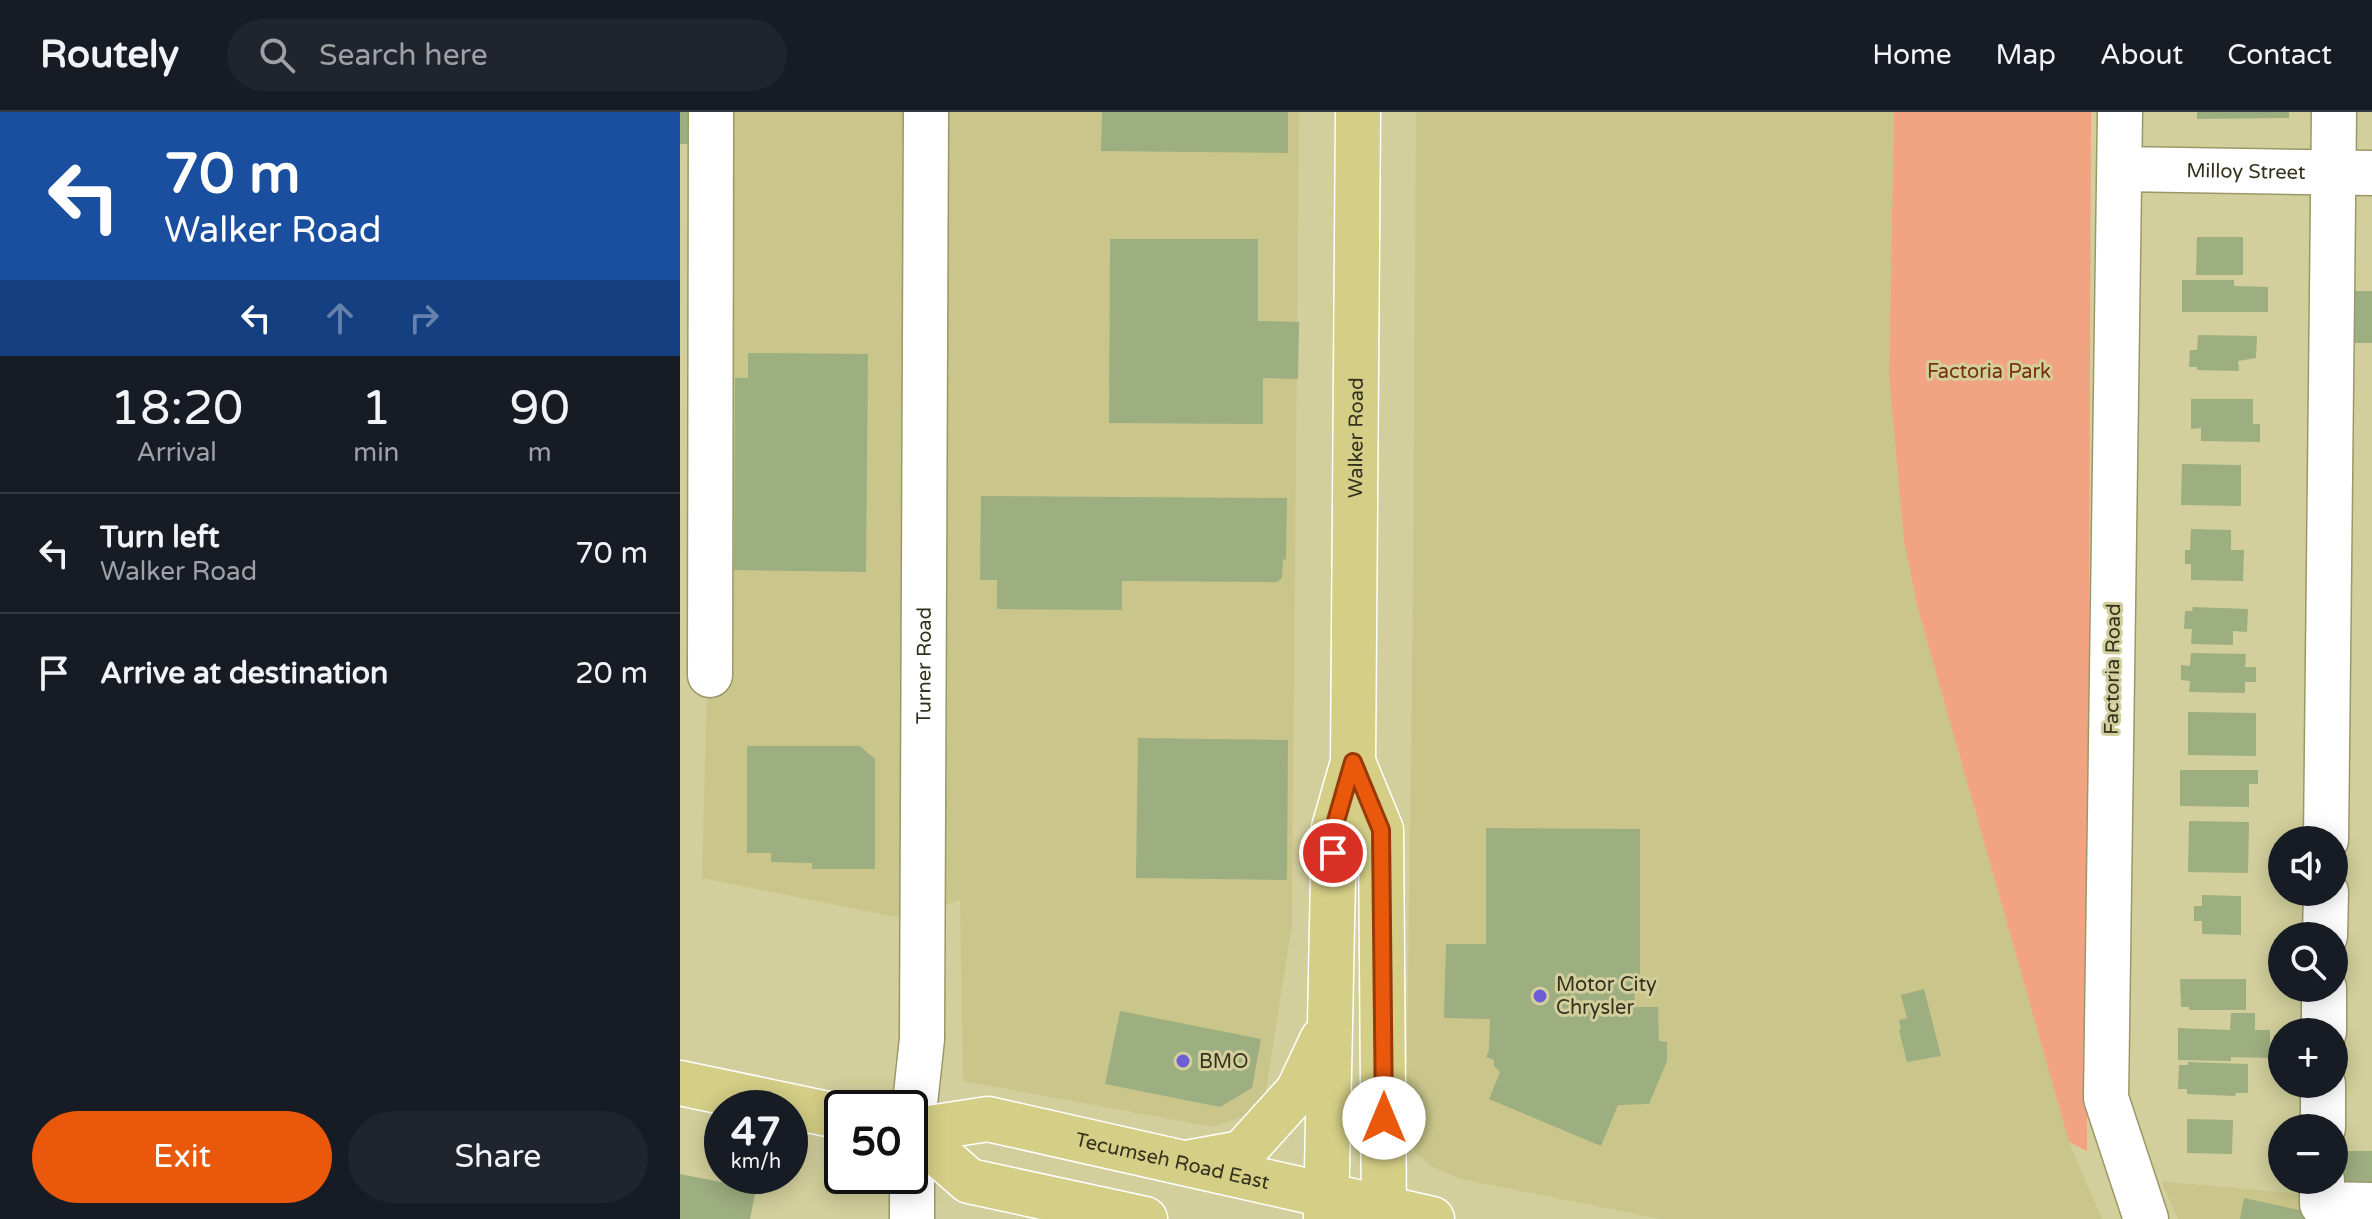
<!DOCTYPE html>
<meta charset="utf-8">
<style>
:root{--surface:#171b24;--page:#20242c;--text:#f1f3f6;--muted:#9ea1a6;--line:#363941;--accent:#ea580c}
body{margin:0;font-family:"Varela Round",sans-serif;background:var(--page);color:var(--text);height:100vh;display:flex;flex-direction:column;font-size:30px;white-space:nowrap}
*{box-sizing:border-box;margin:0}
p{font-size:26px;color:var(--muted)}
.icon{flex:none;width:44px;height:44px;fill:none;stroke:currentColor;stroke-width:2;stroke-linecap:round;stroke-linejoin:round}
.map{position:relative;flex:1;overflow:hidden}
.panel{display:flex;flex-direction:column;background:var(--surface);width:680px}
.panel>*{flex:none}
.top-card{background:#1a4fa0;color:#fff;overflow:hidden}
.fabs{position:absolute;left:1588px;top:714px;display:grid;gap:16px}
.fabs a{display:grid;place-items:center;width:80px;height:80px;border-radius:50%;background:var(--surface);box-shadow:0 4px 20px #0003;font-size:40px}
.speed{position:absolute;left:24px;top:978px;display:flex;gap:16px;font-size:40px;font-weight:700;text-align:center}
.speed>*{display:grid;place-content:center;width:104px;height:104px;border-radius:50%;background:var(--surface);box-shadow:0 4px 20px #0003;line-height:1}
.speed small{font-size:20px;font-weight:400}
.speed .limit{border:4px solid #111;border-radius:12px;background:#fff;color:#111}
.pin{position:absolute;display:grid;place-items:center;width:68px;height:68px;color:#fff;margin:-34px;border:4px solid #fff;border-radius:50%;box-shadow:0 2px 8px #0007}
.me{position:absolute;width:88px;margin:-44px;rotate:0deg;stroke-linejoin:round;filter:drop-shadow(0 0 6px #0008)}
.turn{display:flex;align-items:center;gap:28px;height:168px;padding:0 32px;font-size:36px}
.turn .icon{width:104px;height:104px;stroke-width:2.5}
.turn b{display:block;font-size:56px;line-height:68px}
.lanes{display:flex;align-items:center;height:76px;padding:0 32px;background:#0003;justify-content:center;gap:40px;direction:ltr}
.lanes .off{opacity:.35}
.eta{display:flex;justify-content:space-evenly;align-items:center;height:136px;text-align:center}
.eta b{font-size:48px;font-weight:600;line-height:56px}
.action{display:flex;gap:16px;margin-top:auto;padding:16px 32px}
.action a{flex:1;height:92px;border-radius:48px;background:var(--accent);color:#fff;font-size:32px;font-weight:600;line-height:92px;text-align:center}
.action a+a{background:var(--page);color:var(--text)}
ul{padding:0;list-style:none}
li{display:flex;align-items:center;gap:24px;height:120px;padding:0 32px;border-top:2px solid var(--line)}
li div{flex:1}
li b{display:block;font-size:30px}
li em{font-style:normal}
header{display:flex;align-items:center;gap:48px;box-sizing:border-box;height:112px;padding:0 40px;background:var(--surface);border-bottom:2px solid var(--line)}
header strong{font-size:38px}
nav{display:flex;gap:44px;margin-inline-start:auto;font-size:28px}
.search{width:560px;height:72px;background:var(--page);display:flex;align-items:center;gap:20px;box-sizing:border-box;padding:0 28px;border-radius:44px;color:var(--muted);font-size:30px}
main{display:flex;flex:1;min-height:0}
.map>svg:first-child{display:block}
.built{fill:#cac68b}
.green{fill:#f2a381}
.building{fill:#9dae80}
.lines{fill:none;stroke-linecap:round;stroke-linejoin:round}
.minor-casing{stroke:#9b9867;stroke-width:47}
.major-casing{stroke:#fff;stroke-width:47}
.minor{stroke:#fff;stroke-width:44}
.major{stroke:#d4ce86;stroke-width:44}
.route-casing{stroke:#983908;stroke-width:20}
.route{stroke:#ea580c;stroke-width:14}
.poi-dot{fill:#6d5ed8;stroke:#d2cf9c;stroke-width:3}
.labels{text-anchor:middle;stroke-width:6;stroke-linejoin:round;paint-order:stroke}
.street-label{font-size:20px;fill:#34321e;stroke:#d2cf9c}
.park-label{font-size:20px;fill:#77320c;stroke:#d2cf9c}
.poi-label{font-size:20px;fill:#34321e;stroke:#d2cf9c;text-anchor:start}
</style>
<header>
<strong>Routely</strong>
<div class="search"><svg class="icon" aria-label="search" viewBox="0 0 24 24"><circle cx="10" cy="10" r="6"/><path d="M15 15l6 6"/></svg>Search here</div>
<nav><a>Home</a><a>Map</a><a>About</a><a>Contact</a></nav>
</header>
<main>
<section class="panel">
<div class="top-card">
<div class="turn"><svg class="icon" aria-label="left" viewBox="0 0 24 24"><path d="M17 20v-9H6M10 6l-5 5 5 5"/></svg><div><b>70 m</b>Walker Road</div></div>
<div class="lanes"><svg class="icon" aria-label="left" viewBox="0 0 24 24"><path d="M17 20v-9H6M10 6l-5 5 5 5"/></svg><svg class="icon off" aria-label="ahead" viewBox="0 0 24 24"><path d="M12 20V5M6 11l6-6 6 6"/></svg><svg class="icon off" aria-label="right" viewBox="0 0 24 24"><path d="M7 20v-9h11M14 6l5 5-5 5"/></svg></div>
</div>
<div class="eta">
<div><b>18:20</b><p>Arrival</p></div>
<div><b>1</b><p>min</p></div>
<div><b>90</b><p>m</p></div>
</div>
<ul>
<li><svg class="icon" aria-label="left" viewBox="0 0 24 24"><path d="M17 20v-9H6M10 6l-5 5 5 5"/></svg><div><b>Turn left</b><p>Walker Road</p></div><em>70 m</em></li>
<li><svg class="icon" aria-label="arrive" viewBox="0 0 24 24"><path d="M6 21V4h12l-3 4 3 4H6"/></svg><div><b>Arrive at destination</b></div><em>20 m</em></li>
</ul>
<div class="action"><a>Exit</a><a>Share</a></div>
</section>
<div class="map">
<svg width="1692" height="1107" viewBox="0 0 1692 1107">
<rect width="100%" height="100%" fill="#d2cf9c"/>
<path class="built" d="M42,0H619L612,812L583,998L533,1015L283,969L280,788L221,806L22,766Z
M736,0H1214L1209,263L1224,430L1238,497L1389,1030L1422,1107H981L781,1067L753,1055L736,1042L726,1025L733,488Z
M1481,1069L1633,1083L1692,1107H1498Z"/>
<path class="green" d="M1214,0H1411L1407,1039L1389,1030L1238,497L1224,430L1209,263Z"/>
<path class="building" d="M0,0H16L15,32H0Z
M422,0H608V41L421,39Z
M1517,0H1609V6L1517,7Z
M1517,125H1563V163H1516Z
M430,127H578V209L619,210L618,267L583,266V312L429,311Z
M1502,168H1554V174L1588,175V200H1502Z
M1664,179H1692V231H1664Z
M1518,223L1577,224L1576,246L1558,249L1559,259L1517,258V255H1509L1510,238H1517Z
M68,241L188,242L186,460L54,458L55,266H68Z
M1511,287H1573V312H1580V330L1521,329V316L1511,317Z
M1502,352L1561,353V394L1501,393Z
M301,384L607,386L606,448L603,447L602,466L597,470L442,469V498L317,497V468H300Z
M1511,417L1551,418V438H1564L1563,469L1511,468V452H1505V438H1510Z
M1513,495L1568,497L1567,520L1553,519V533L1511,532L1512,517H1504L1505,499H1512Z
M1511,541L1566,542L1565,555H1576V570H1565V581L1509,580L1510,569L1501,568V553L1510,554Z
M1508,600L1576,601V644L1508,643Z
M458,626L608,628L607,768L456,766Z
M67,634H180L195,647V757H132V751L91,750V741H67Z
M1500,658H1578V672H1569V695L1500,694Z
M1509,709L1569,710L1568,761L1508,760Z
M806,716L960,717V872H954L955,895H978L979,929L987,930V949L969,992L938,993L921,1034L809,987L820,960L814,954V948L806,945L809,938L810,907L764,906L766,832H806Z
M1522,783L1561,784V823L1522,822V809H1514V794H1522Z
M1500,867H1566V898H1509V895H1501Z
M1244,877L1261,944L1227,950L1219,918L1221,917L1219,908L1227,906L1221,883Z
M440,899L581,927L572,976L540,995L425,972Z
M1551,901H1575V918H1590V946L1551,945V949L1498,948V916L1550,918Z
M1508,950L1568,952V981H1556L1555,984L1507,982V977H1498L1499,953H1508Z
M1507,1007L1553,1008L1552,1042L1507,1041Z
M1655,1039H1692V1077H1655Z
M0,1062L76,1077L70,1107H0Z
M1564,1086L1656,1106V1107H1560Z"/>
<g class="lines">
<defs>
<g id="minor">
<path d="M1440,0L1426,986L1466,1107"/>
<path id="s1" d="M1440,57L1692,61"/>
<path d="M30,563L31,0"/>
<path d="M1646,728L1654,0"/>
<path d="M1645,824L1646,780"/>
<path d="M1644,920V876"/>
<path d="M1643,1016V972"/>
<path d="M1642,1068V1092L1692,1093"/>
<path id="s2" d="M232,1107V1019L242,927L246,0"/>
</g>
<g id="major">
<path d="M673,650L701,718L704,1107"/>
<path d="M0,971L162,1005"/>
<path id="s3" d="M230,1019L308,1007L752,1107"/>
<path d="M232,1019L289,1069L465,1107"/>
<path d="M512,1050L562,1041L618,979L642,928"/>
<path id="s4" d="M646,1107L654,716L673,650L678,0"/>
</g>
</defs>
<use href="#minor" class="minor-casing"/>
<use href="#major" class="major-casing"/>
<use href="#minor" class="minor"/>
<use href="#major" class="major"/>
</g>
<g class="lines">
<defs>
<path id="route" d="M653,741L654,716L673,650L701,718L704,1006"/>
</defs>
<use href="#route" class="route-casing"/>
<use href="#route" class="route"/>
</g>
<g class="poi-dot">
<circle cx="860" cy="884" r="8"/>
<circle cx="503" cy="949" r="8"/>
</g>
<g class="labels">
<g class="street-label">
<text dy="7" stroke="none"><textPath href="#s1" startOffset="126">Milloy Street</textPath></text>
<text dy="7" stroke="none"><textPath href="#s4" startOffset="784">Walker Road</textPath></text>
<text dy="7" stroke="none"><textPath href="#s2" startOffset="554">Turner Road</textPath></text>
<text transform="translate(1432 557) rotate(-89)" y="7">Factoria Road</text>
<text dy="7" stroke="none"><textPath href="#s3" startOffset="268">Tecumseh Road East</textPath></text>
</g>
<g class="park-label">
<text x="1309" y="266">Factoria Park</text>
</g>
<g class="poi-label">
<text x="876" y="879">Motor City<tspan x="876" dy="23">Chrysler</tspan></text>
<text x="519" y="956">BMO</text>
</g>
</g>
</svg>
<div class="fabs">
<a><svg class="icon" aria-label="sound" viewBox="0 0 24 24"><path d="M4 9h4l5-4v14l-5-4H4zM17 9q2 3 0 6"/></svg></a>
<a><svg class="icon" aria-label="search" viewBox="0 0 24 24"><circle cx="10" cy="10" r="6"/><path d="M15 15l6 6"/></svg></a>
<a>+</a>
<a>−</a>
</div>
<div class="speed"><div>47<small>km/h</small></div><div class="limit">50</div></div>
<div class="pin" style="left:653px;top:741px;background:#d93025"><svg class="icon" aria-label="arrive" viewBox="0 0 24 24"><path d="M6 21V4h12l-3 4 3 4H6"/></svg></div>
<svg class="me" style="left:704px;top:1006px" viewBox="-20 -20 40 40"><circle r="19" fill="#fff"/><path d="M0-13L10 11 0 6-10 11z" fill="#ea580c"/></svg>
</div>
</main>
